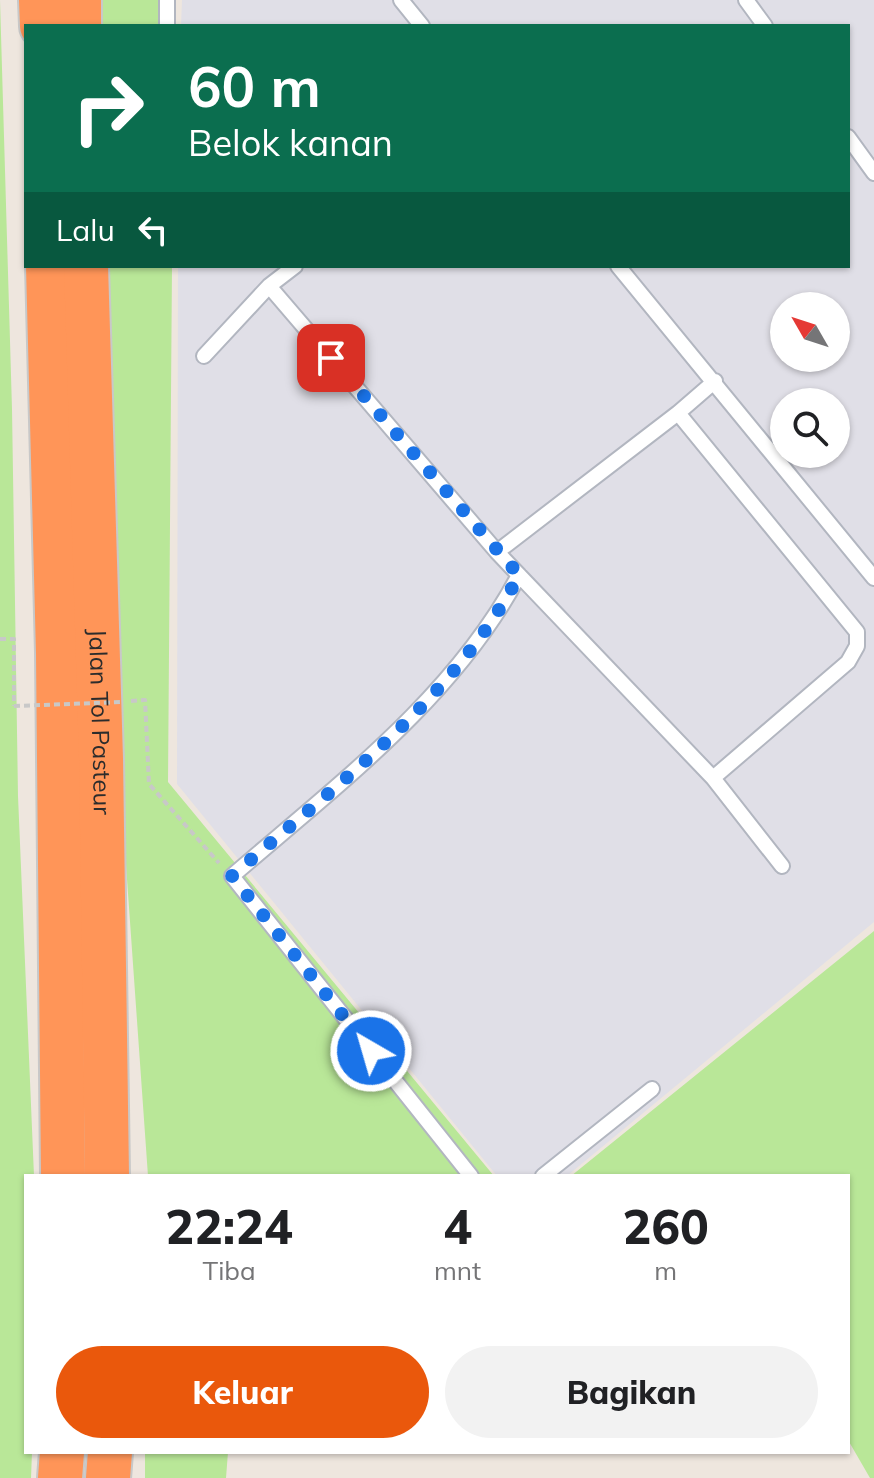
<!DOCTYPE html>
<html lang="id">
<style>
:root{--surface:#fff;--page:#f2f2f2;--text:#202124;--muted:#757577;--accent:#ea580c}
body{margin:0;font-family:Mulish,sans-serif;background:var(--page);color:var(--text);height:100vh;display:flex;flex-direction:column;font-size:30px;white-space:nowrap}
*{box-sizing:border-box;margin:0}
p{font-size:26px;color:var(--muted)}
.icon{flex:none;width:44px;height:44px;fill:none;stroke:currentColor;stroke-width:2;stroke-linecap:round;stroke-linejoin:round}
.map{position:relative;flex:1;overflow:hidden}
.panel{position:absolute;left:24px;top:1174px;width:826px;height:280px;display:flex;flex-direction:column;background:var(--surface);border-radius:0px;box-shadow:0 2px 6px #0004}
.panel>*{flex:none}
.hud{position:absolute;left:24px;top:24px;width:826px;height:244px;border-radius:0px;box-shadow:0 2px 6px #0004;background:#0b6e4f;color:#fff;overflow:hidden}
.needle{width:52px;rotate:309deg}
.fabs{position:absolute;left:770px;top:292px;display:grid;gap:16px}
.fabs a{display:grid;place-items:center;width:80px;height:80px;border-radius:50%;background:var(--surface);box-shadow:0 2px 6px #0004;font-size:40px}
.pin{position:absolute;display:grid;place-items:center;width:68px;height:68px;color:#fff;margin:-34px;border-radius:16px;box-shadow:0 4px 12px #0006}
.me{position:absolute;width:88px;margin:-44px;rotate:322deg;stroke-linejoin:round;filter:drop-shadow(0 0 6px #0008)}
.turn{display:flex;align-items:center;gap:28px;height:168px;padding:0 32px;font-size:36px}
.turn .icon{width:104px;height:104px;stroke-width:2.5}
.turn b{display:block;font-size:56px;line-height:68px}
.then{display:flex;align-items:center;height:76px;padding:0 32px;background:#0003;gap:16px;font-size:30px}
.eta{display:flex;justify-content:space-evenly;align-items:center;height:136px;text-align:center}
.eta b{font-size:48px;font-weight:800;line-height:56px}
.button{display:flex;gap:16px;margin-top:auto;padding:16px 32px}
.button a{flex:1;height:92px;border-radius:48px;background:var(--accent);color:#fff;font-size:32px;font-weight:800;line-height:92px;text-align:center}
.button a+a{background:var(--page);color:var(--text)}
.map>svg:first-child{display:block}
.industrial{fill:#e0dfe7;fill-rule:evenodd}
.green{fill:#b9e798}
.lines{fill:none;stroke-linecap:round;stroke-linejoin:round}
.service-casing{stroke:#b2b6c0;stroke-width:18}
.motorway-casing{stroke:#c8c8c8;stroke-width:48}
.path{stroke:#c8c8c8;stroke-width:4;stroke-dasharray:6 4;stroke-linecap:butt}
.service{stroke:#fff;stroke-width:14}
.motorway{stroke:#ff9558;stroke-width:44}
.path-bridge{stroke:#c8c8c8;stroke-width:4;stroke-dasharray:6 4;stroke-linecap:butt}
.route{stroke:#1a73e8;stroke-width:14;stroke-dasharray:0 25.2}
.labels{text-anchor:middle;stroke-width:6;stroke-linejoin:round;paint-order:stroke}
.street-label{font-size:24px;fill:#2c2c2c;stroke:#fff}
</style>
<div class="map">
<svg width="874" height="1478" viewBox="0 0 874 1478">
<rect width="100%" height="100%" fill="#eee6de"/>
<path class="industrial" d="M182,0H874V922L567,1176H497L177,784L178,266H848V26H181ZM784,306H836V358H784ZM784,402H836V454H784Z"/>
<path class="green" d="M0,0L12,409L18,796L34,1176H26V1452H32L31,1478H0Z
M98,0H166V26H99Z
M105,266H172L168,782L494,1176H148L119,766Z
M874,931V1478H870L848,1440V1176H571Z
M145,1452H228L226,1478H145Z"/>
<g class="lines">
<defs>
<path id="service" d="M167,0V26
M401,0L422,26
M746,0L765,26
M848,137L874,173
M618,266L874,578
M269,286L497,552L713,778L782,866
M204,356L269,286L295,266
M497,552L678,413
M713,778L848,662L857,646V632L678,413L715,381
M471,1176L232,876C335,787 455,697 519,575
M543,1176L652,1089"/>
<g id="motorway">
<path d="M41,0L42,26"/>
<path d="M79,0V26"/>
<path d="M48,266L58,653L63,1176"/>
<path id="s1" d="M86,266L101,759L107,1176"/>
<path d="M60,1478L62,1452"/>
<path d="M108,1478L110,1452"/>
</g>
</defs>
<use href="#service" class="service-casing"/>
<use href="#motorway" class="motorway-casing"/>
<path class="path" d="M0,639H14V706
M131,701L145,700L149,784L219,863"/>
<use href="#service" class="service"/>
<use href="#motorway" class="motorway"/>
<path class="path-bridge" d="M14,706L123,702"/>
</g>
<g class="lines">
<path class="route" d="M331,358L519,575C456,697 334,787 232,876L371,1051"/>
</g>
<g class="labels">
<g class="street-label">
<text dy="8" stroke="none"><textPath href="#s1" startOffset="456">Jalan Tol Pasteur</textPath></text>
</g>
</g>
</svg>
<div class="fabs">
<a><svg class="needle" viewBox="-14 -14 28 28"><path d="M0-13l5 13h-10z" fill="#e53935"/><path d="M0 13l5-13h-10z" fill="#757577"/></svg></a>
<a><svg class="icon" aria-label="search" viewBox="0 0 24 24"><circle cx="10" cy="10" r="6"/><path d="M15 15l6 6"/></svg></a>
</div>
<div class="pin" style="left:331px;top:358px;background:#d93025"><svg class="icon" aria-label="arrive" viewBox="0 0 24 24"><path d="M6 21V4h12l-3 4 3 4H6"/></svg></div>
<svg class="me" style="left:371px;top:1051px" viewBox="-20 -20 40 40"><circle r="17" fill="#1a73e8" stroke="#fff" stroke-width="3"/><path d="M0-11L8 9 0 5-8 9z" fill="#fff"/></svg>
<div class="hud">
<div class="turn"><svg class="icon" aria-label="right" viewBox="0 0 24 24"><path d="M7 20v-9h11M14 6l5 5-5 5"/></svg><div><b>60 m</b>Belok kanan</div></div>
<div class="then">Lalu<svg class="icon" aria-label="left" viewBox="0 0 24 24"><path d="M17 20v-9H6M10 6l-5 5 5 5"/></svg></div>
</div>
<section class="panel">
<div class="eta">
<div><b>22:24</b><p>Tiba</p></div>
<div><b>4</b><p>mnt</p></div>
<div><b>260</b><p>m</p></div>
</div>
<div class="button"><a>Keluar</a><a>Bagikan</a></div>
</section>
</div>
